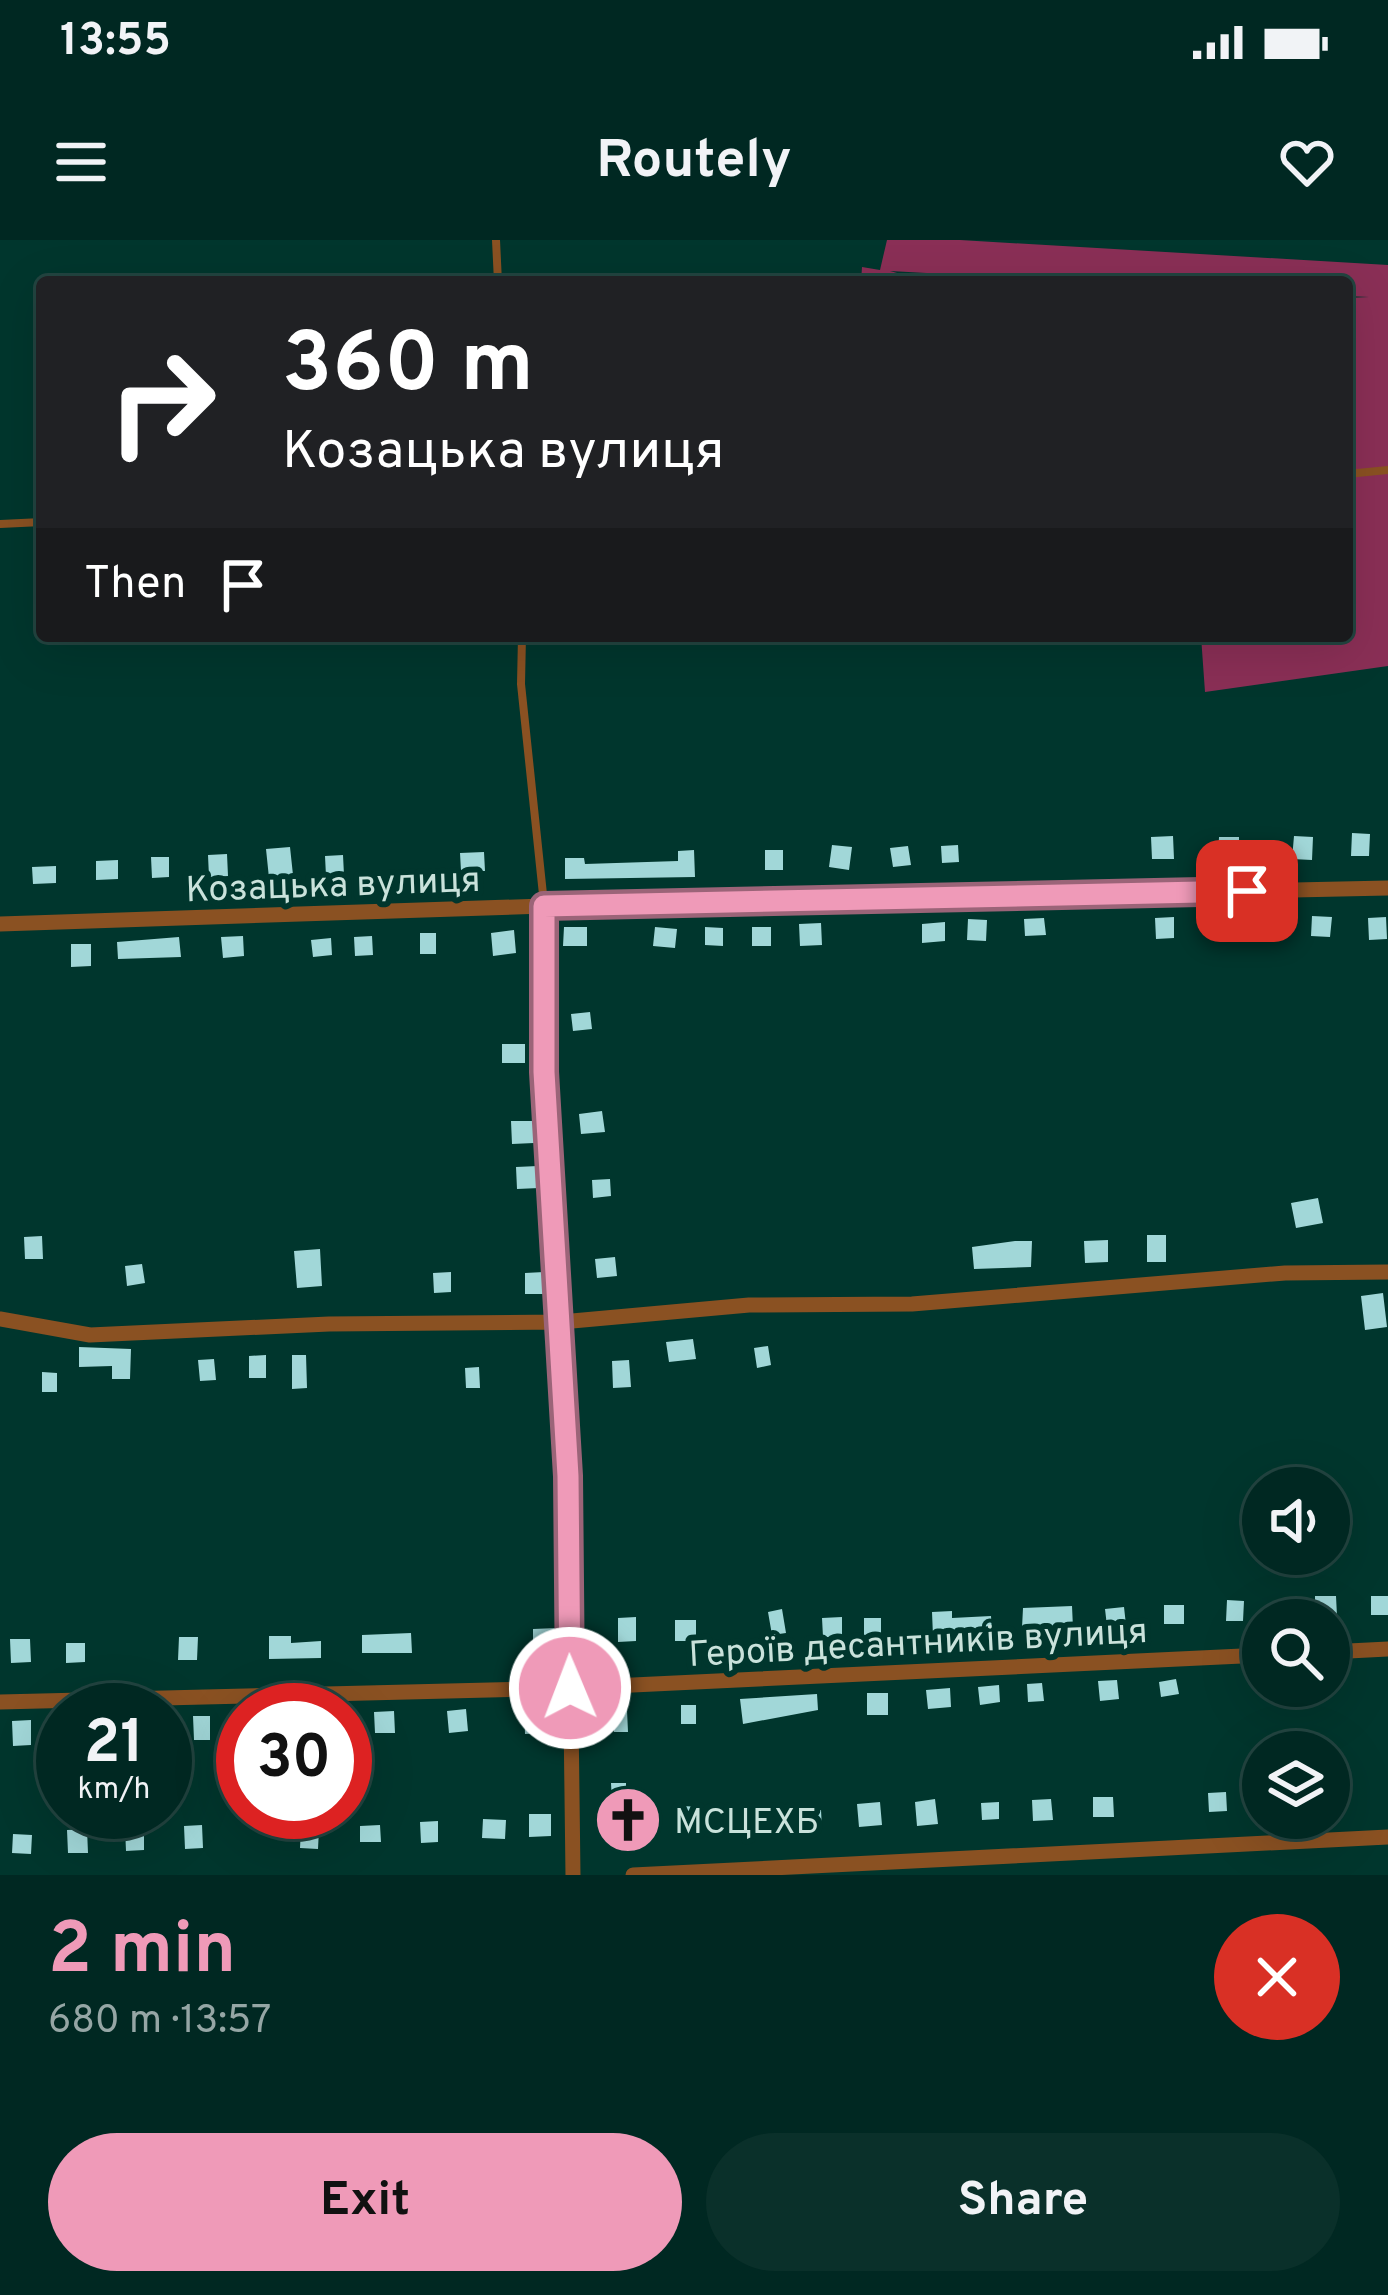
<!DOCTYPE html>
<meta charset="utf-8">
<style>
:root{--surface:#002822;--page:#0a302a;--text:#f1f3f6;--muted:#95a6a5;--line:#224440;--accent:#ef9ab8}
body{margin:0;font-family:Overpass,sans-serif;background:var(--page);color:var(--text);height:100vh;display:flex;flex-direction:column;font-size:45px;white-space:nowrap}
*{box-sizing:border-box;margin:0}
p{font-size:39px;color:var(--muted)}
.icon{flex:none;width:66px;height:66px;fill:none;stroke:currentColor;stroke-width:2;stroke-linecap:round;stroke-linejoin:round}
.map{position:relative;height:1635px;overflow:hidden}
.details{display:flex;flex-direction:column;background:var(--surface);flex:1}
.details>*{flex:none}
.banner{position:absolute;left:36px;top:36px;width:1317px;height:366px;border-radius:12px;box-shadow:0 12px 48px #0002,0 0 0 3px var(--line);background:#202124;color:#fff;overflow:hidden}
.controls{position:absolute;left:1242px;top:1227px;display:grid;gap:24px}
.controls a{display:grid;place-items:center;width:108px;height:108px;border-radius:50%;background:var(--surface);box-shadow:0 12px 48px #0002,0 0 0 3px var(--line);font-size:60px}
.speed{position:absolute;left:36px;top:1443px;display:flex;gap:24px;font-size:60px;font-weight:700;text-align:center}
.speed>*{display:grid;place-content:center;width:156px;height:156px;border-radius:50%;background:var(--surface);box-shadow:0 12px 48px #0002,0 0 0 3px var(--line);line-height:1}
.speed small{font-size:30px;font-weight:400}
.speed .limit{border:18px solid #d22;background:#fff;color:#111}
.pin{position:absolute;display:grid;place-items:center;width:102px;height:102px;color:#fff;margin:-51px;border-radius:24px;box-shadow:0 6px 18px #0006}
.me{position:absolute;width:132px;margin:-66px;rotate:359deg;stroke-linejoin:round;filter:drop-shadow(0 0 9px #0008)}
.turn{display:flex;align-items:center;gap:42px;height:252px;padding:0 48px;font-size:54px}
.turn .icon{width:156px;height:156px;stroke-width:2.5}
.turn b{display:block;font-size:84px;line-height:102px}
.then{display:flex;align-items:center;height:114px;padding:0 48px;background:#0003;gap:24px;font-size:45px}
.round{display:grid;place-items:center;flex:none;width:126px;height:126px;border-radius:63px;background:var(--page)}
.summary{display:flex;align-items:center;justify-content:space-between;height:204px;padding:0 48px}
h1{font-size:72px;font-weight:700;line-height:90px;color:var(--accent)}
.primary-button{display:flex;gap:24px;margin-top:auto;padding:24px 48px}
.primary-button a{flex:1;height:138px;border-radius:72px;background:var(--accent);color:#111;font-size:48px;font-weight:700;line-height:138px;text-align:center}
.primary-button a+a{background:var(--page);color:var(--text)}
.status{display:flex;justify-content:space-between;align-items:center;height:84px;padding:0 60px;background:var(--surface);direction:ltr}
.status svg{height:33px;fill:currentColor}
header{display:flex;justify-content:space-between;align-items:center;height:156px;padding:0 48px;background:var(--surface);font-size:54px;font-weight:700}
.map>svg:first-child{display:block}
.green{fill:#8a2f56}
.building{fill:#a1d7d8}
.lines{fill:none;stroke-linecap:round;stroke-linejoin:round}
.service{stroke:#8a5122;stroke-width:8}
.minor{stroke:#8a5122;stroke-width:15}
.route-casing{stroke:#9b6478;stroke-width:30}
.route{stroke:#ef9ab8;stroke-width:21}
.labels{text-anchor:middle;stroke-width:12;stroke-linejoin:round;paint-order:stroke}
.street-label{font-size:36px;fill:#c9e2db;stroke:#00362d}
.poi-label{font-size:36px;fill:#c9e2db;stroke:#00362d;text-anchor:start}
</style>
<div class="status"><b>13:55</b><svg viewBox="0 0 49 12"><path d="M0 12V9h3v3zM5 12V6h3v6zM10 12V3h3v9zM15 12V0h3v12zM26 1h20v11H26zM47 4h2v5h-2z"/></svg></div>
<header><svg class="icon" aria-label="menu" viewBox="0 0 24 24"><path d="M4 6h16M4 12h16M4 18h16"/></svg>Routely<svg class="icon" aria-label="heart" viewBox="0 0 24 24"><path d="M12 20l-8-8c-3-5 5-10 8-4 3-6 11-1 8 4z"/></svg></header>
<div class="map">
<svg width="1388" height="1635" viewBox="0 0 1388 1635">
<rect width="100%" height="100%" fill="#00362d"/>
<path class="green" d="M887,0H960L1388,25V426L1205,452L1201,396H1347V58L1369,57L1347,56V42H1093L890,31L929,42H861L862,27L880,30Z"/>
<path class="building" d="M1352,593L1370,594L1369,616H1351Z
M1173,596L1174,619H1152L1151,597Z
M1294,596L1313,597L1312,620L1292,619Z
M1219,597H1239V617H1218Z
M832,605L852,607L849,630L829,627Z
M958,605L959,622L942,623L941,606Z
M908,606L911,625L893,627L890,608Z
M290,607L293,635L269,638L266,609Z
M694,610L695,637L565,639V618H584L585,624L678,621V611Z
M765,610H783V630H765Z
M484,612L485,631H461L460,613Z
M227,614L228,636L209,637L208,615Z
M343,615L344,635L326,636L325,616Z
M151,617H169V637L152,638Z
M118,620V639L96,640V621Z
M56,626V643L33,644L32,627Z
M1312,676L1332,677L1330,697L1311,696Z
M1174,677V698L1156,699L1155,678Z
M1386,677L1387,699L1369,700L1368,678Z
M1044,678L1046,695L1025,696L1024,679Z
M1239,678L1240,696L1219,698L1217,679Z
M968,679L987,680L986,701L967,700Z
M945,682V701L922,703V684Z
M821,683L822,705L800,706L799,684Z
M564,687H587V706H563Z
M655,687L677,689L675,708L653,706Z
M705,687L723,688V706L705,705Z
M752,687H771V706H752Z
M514,690L516,713L493,716L491,693Z
M420,693H436V714H420Z
M243,696L244,716L223,718L221,697Z
M372,696L373,715L355,716L354,697Z
M179,697L181,717L118,719L117,702Z
M331,698L332,715L313,717L311,700Z
M71,704H91V726L71,727Z
M590,772L592,789L573,791L571,774Z
M502,804H525V823H502Z
M602,871L605,892L581,894L579,874Z
M511,881H534V903L512,904Z
M538,926L539,948L517,949L516,927Z
M610,939L611,956L593,958L592,940Z
M1318,958L1323,983L1296,988L1291,963Z
M1147,995H1166V1022H1147Z
M42,996L43,1019H25L24,997Z
M1108,1000V1022L1085,1023L1084,1001Z
M1015,1001H1032L1031,1027L974,1029L972,1007Z
M320,1009L322,1046L297,1048L294,1011Z
M615,1017L617,1036L597,1038L595,1019Z
M142,1024L145,1043L127,1046L125,1026Z
M451,1032V1052L434,1053L433,1033Z
M544,1032L545,1054H525V1033Z
M1383,1053L1387,1087L1365,1090L1361,1056Z
M693,1099L696,1119L669,1122L666,1102Z
M768,1106L771,1125L757,1128L754,1108Z
M79,1107L131,1109L130,1139H112V1126L79,1127Z
M266,1115V1138H249V1116Z
M292,1115H306L307,1148L292,1149Z
M214,1119L216,1140L200,1141L198,1120Z
M629,1120L631,1147L613,1148L612,1121Z
M479,1127L480,1148H466L465,1128Z
M42,1132L57,1133V1152H42Z
M1315,1356H1336L1337,1376H1291V1361H1315Z
M1371,1356H1388V1375H1371Z
M1227,1360L1244,1361L1243,1381H1226Z
M1164,1365H1184V1384H1164Z
M1072,1366L1073,1388H1022L1023,1368Z
M1124,1367L1126,1385L1107,1386L1105,1369Z
M782,1369L786,1393L772,1395L768,1372Z
M952,1371V1378L991,1376L992,1393L933,1396L932,1372Z
M636,1377V1401L618,1402V1378Z
M842,1377V1397H823L822,1378Z
M864,1378H881V1396H864Z
M675,1380H696V1401H675Z
M557,1388L558,1406L533,1407V1389Z
M411,1393L412,1413H362V1395Z
M269,1396H291V1403L321,1401V1418L269,1419Z
M179,1397H198L197,1420H178Z
M10,1399H30L31,1422L11,1423Z
M66,1403H85V1422L66,1423Z
M1176,1439L1179,1454L1161,1457L1159,1442Z
M1117,1440L1119,1459L1100,1461L1098,1441Z
M1042,1443L1044,1461L1028,1462L1027,1444Z
M999,1445L1000,1462L980,1465L978,1447Z
M950,1448L951,1467L928,1469L926,1450Z
M867,1453H888V1475H867Z
M817,1454L818,1470L743,1484L740,1459Z
M524,1464H544L545,1493L525,1494Z
M681,1465H696V1484H681Z
M466,1469L468,1491L449,1493L447,1471Z
M627,1470L628,1492H614L613,1471Z
M394,1471L395,1493H375L374,1472Z
M193,1476H210V1500H194Z
M31,1480V1505L13,1506L12,1481Z
M611,1543H626V1555L634,1554L633,1562H638L640,1597H618L617,1562L612,1563Z
M1346,1546L1348,1567L1329,1569V1548Z
M1226,1552L1227,1571L1209,1572L1208,1553Z
M1093,1557H1113L1114,1577H1093Z
M935,1559L938,1584L917,1586L915,1562Z
M1051,1559L1053,1580L1033,1581L1032,1560Z
M880,1562L882,1585L859,1587L857,1564Z
M999,1562V1579L982,1580L981,1563Z
M682,1566L702,1567L703,1594H685Z
M821,1570L822,1588L801,1590L800,1572Z
M529,1574H551V1596L529,1597Z
M483,1579L506,1580L505,1599L482,1598Z
M438,1581V1602L421,1603L420,1582Z
M202,1585L203,1608L185,1609L184,1586Z
M380,1585L381,1602H360V1586Z
M125,1588H144V1610L126,1611Z
M301,1588L319,1589L318,1609L300,1608Z
M87,1589L88,1613H68L67,1590Z
M13,1594L32,1595L31,1614L12,1613Z"/>
<g class="lines">
<path class="service" d="M496,0L498,42
M1347,234L1388,230
M0,284L42,282
M522,396L521,444L544,664"/>
<path class="minor" d="M544,666V832L568,1236L573,1635
M0,684L544,666L1388,648
M0,1079L90,1095L329,1084L561,1082L749,1065L912,1064L1285,1033L1388,1032
M1329,1412L1388,1409
M0,1462L570,1448L1263,1415
M633,1635L1388,1597"/>
</g>
<g class="lines">
<defs>
<path id="route" d="M570,1448L568,1236L544,832V666L1247,651"/>
</defs>
<use href="#route" class="route-casing"/>
<use href="#route" class="route"/>
</g>
<defs>
<symbol id="church-disc" viewBox="-11 -11 22 22"><circle r="9.5" fill="#ef9ab8" stroke="#00362d"/><path d="M-1.2-6h2.4v3.5h3.3v2.4h-3.3V6h-2.4V-.1h-3.3v-2.4h3.3Z" fill="#111"/></symbol>
</defs>
<g fill-rule="evenodd">
<use href="#church-disc" x="590" y="1542" width="76" height="76"/>
</g>
<g class="labels">
<g class="street-label">
<text transform="translate(333 643) rotate(-2)" y="13">Козацька вулиця</text>
<text transform="translate(918 1401) rotate(-3)" y="13">Героїв десантників вулиця</text>
</g>
<g class="poi-label">
<text x="674" y="1593">МСЦЕХБ</text>
</g>
</g>
</svg>
<div class="controls">
<a><svg class="icon" aria-label="sound" viewBox="0 0 24 24"><path d="M4 9h4l5-4v14l-5-4H4zM17 9q2 3 0 6"/></svg></a>
<a><svg class="icon" aria-label="search" viewBox="0 0 24 24"><circle cx="10" cy="10" r="6"/><path d="M15 15l6 6"/></svg></a>
<a><svg class="icon" aria-label="layers" viewBox="0 0 24 24"><path d="M12 4l9 5-9 5-9-5zM3 14l9 5 9-5"/></svg></a>
</div>
<div class="speed"><div>21<small>km/h</small></div><div class="limit">30</div></div>
<div class="pin" style="left:1247px;top:651px;background:#d93025"><svg class="icon" aria-label="arrive" viewBox="0 0 24 24"><path d="M6 21V4h12l-3 4 3 4H6"/></svg></div>
<svg class="me" style="left:570px;top:1448px" viewBox="-20 -20 40 40"><circle r="17" fill="#ef9ab8" stroke="#fff" stroke-width="3"/><path d="M0-11L8 9 0 5-8 9z" fill="#fff"/></svg>
<div class="banner">
<div class="turn"><svg class="icon" aria-label="right" viewBox="0 0 24 24"><path d="M7 20v-9h11M14 6l5 5-5 5"/></svg><div><b>360 m</b>Козацька вулиця</div></div>
<div class="then">Then<svg class="icon" aria-label="arrive" viewBox="0 0 24 24"><path d="M6 21V4h12l-3 4 3 4H6"/></svg></div>
</div>
</div>
<section class="details">
<div class="summary"><div><h1>2 min</h1><p>680 m · 13:57</p></div><a class="round" style="background:#d93025;color:#fff"><svg class="icon" aria-label="close" viewBox="0 0 24 24"><path d="M6 6l12 12M18 6L6 18"/></svg></a></div>
<div class="primary-button"><a>Exit</a><a>Share</a></div>
</section>
